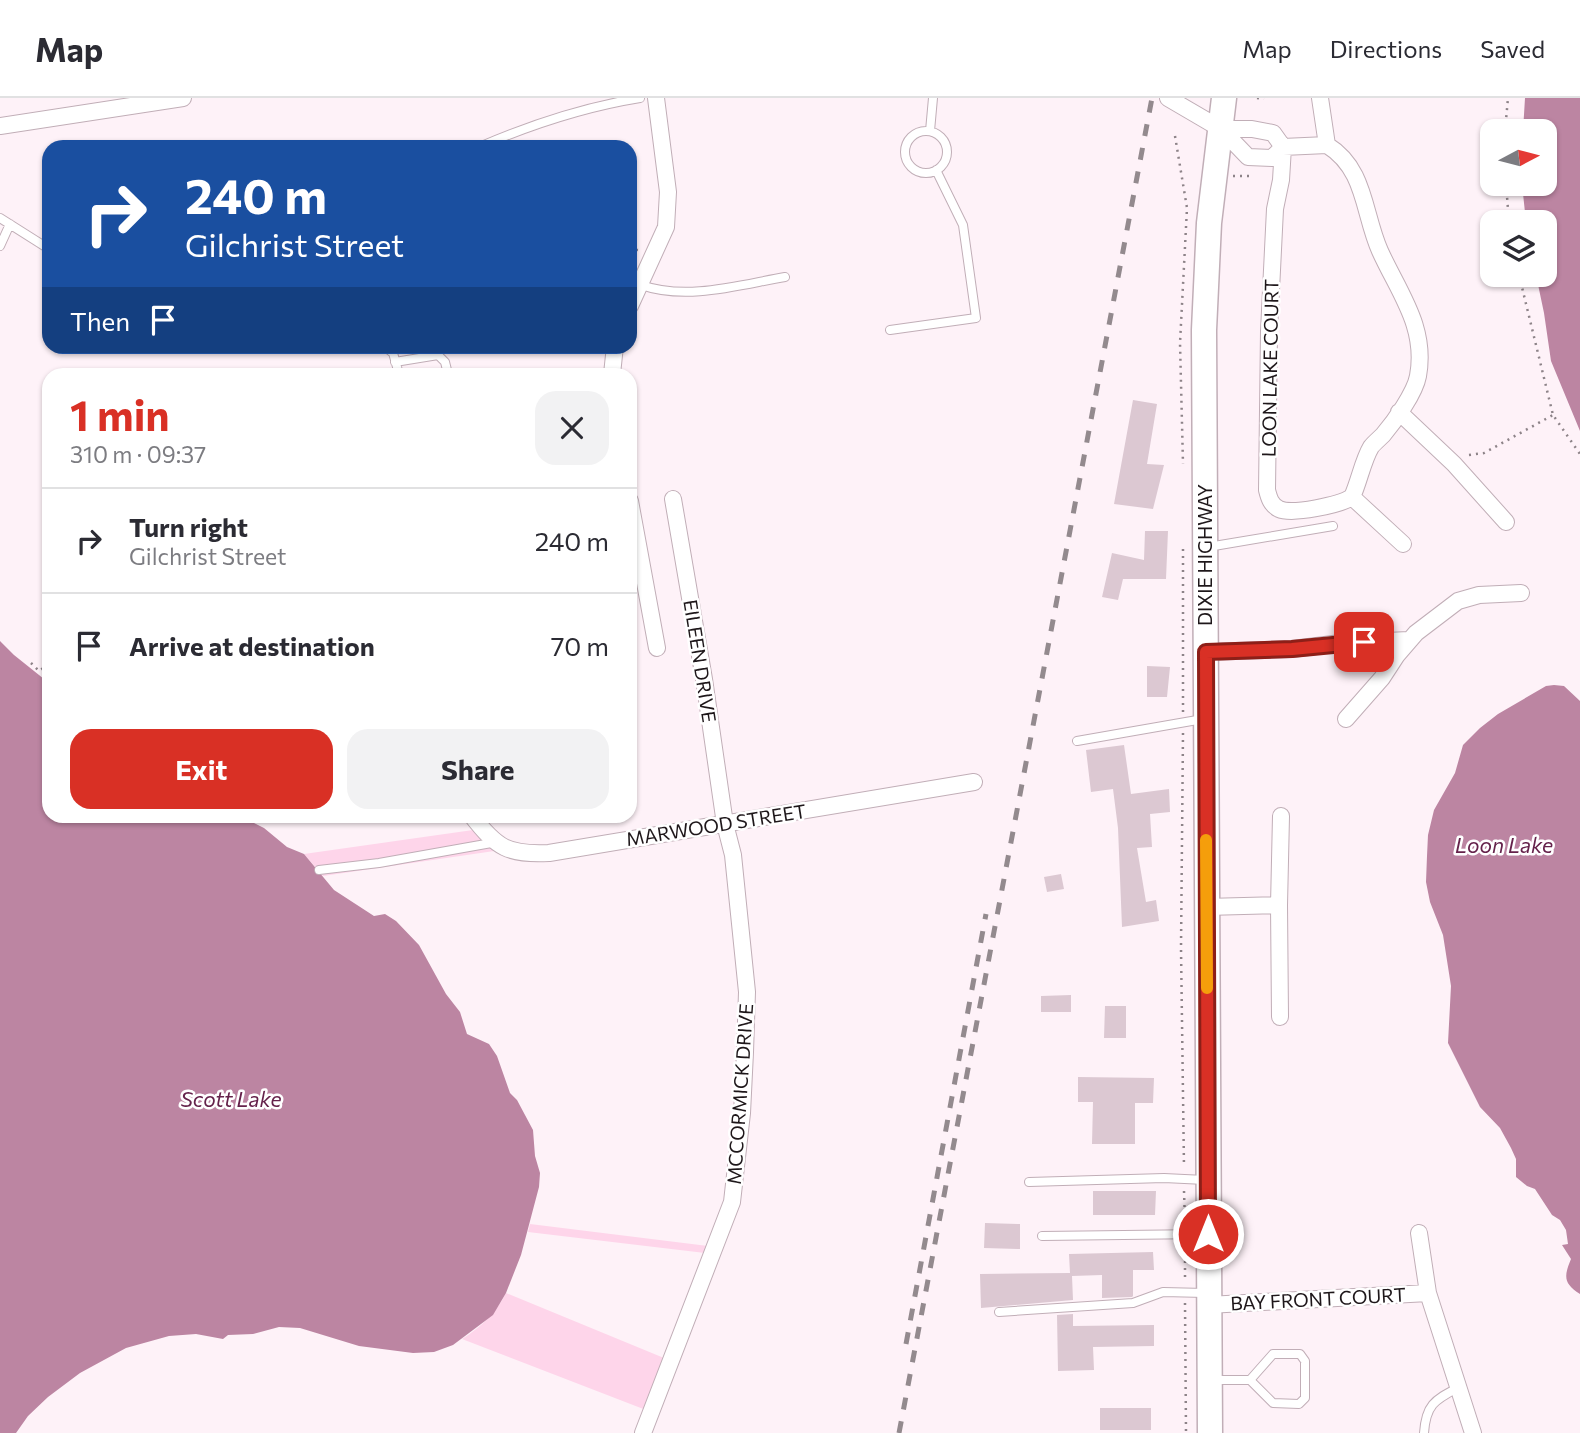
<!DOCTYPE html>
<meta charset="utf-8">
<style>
:root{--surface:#fff;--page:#f2f2f3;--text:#2b2b33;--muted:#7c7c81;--line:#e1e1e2;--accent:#d93025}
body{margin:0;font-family:Commissioner,sans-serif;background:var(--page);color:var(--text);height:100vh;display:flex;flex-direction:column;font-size:26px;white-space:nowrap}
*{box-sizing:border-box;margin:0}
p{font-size:23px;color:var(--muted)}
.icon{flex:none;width:38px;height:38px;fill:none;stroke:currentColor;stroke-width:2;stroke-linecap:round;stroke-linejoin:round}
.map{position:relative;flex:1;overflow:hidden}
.details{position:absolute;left:42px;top:270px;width:595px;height:455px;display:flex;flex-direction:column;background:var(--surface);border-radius:21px;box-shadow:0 2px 5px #0004}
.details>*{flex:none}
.hud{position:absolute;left:42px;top:42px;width:595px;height:214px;border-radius:21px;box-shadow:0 2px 5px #0004;background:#1a4fa0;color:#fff;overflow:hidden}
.needle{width:46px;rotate:83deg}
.fabs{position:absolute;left:1480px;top:21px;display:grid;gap:14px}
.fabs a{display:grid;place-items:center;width:77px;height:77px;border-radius:14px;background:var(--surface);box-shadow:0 2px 5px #0004;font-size:35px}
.pin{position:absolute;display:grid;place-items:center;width:60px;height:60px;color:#fff;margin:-30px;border-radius:14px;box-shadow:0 4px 10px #0006}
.me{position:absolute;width:77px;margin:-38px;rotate:0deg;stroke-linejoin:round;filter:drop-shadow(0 0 5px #0008)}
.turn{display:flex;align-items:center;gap:24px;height:147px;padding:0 28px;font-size:32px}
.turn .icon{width:91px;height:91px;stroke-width:2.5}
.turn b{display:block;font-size:49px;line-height:60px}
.then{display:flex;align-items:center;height:66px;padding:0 28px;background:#0003;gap:14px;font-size:26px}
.round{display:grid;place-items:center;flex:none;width:74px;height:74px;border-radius:21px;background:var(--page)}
.overview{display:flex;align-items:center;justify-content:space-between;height:119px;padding:0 28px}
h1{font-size:42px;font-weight:700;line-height:52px;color:var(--accent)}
.button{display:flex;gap:14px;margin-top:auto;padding:14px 28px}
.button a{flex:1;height:80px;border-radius:21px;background:var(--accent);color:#fff;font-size:28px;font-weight:700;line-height:80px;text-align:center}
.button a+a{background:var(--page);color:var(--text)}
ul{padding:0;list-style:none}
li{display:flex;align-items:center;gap:21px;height:105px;padding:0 28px;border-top:2px solid var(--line)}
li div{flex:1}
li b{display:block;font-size:26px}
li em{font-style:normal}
header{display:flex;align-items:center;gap:42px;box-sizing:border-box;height:98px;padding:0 35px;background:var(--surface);border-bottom:2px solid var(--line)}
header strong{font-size:33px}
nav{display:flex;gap:38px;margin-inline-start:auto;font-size:24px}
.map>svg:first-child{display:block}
.green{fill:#fed5ea}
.water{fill:#bc85a2}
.building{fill:#dcc8d2}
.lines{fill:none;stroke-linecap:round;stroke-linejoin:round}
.service-casing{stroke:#c1aeb7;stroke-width:10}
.minor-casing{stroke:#c1aeb7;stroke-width:18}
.primary-casing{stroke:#c1aeb7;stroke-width:27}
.path{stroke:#8d8388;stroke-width:2.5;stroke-dasharray:2 5;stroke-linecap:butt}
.service{stroke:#fff;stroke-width:8}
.minor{stroke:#fff;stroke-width:16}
.primary{stroke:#fff;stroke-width:24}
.rail{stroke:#938a8e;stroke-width:5;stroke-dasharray:12 12;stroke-linecap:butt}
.route-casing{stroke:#8d1f18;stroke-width:18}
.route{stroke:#d93025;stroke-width:12}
.slow{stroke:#f59e0b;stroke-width:12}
.labels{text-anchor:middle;stroke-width:5;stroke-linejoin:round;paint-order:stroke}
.street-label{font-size:19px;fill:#1e171a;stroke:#fff}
.water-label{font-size:21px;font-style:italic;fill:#65224b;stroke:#fff}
</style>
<header>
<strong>Map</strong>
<nav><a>Map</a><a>Directions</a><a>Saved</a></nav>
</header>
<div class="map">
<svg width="1580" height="1335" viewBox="0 0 1580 1335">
<rect width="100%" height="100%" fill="#fef2f8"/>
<path class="green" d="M480,731L501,752L323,778L304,756Z
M530,1126L708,1148L705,1155L528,1134Z
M506,1195L664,1260L646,1312L462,1241C481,1229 496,1215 506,1195Z"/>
<path class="water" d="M1525,0H1580V333L1551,263L1544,215L1536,177H1545V124H1526L1522,86H1545V33H1523Z
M0,543L14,557L49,585V718H240L264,730L287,749L304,756L334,792L374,818L385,816L396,823L419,847L446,896L460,914L467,936L489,946L497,958L510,995L517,1002L533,1032L535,1058L540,1075L539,1089L521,1157L506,1195L493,1217L453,1247L434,1254L413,1255L359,1248L300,1230L279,1229L253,1236L228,1237L223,1241L196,1236L169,1238L126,1250L80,1275L48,1299L28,1318L16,1335H0Z
M1554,587L1564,588L1580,603V1196C1563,1185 1564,1178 1571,1161L1562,1147L1568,1146L1566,1132L1560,1122L1552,1117L1535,1091L1527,1088L1516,1079V1061L1511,1050L1500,1030L1480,1009L1448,945L1451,888L1443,837L1430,804L1426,784L1427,758L1428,737L1434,712L1455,675L1463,647L1480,630L1498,616L1546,588Z"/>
<path class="building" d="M1133,302L1157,306L1147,366L1164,367L1153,411L1114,406Z
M1145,433H1168L1166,481H1123L1118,502L1102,499L1112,455L1144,462Z
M1147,568L1170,569L1167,599H1147Z
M1124,647L1131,696L1169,691L1170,714L1150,716L1152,749L1137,750L1146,804L1156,802L1159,823L1122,829L1118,730L1113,691L1091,694L1086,652Z
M1061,776L1064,791L1047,794L1044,779Z
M1071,897V914H1041V898Z
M1105,908H1126V940H1104Z
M1078,979L1154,980L1153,1005H1135V1046H1092L1093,1004H1078Z
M1093,1093H1156L1155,1117H1093Z
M985,1125L1020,1126V1151L984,1150Z
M1153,1154L1154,1172H1133V1198L1132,1199L1102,1200V1177L1072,1178L1073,1202L981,1210L980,1176L1070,1175L1069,1156Z
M1073,1216V1228L1154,1227V1248L1093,1249L1094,1272L1058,1273L1057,1217Z
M1100,1310H1151V1332H1100Z"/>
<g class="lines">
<defs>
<path id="service" d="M930,33L933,0
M905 54a21 21 0 1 1 42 0a21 21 0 1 1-42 0Z
M479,49C530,27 584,9 640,0
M0,120L49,151
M0,148L10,126
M641,187C687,203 739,187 785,179
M890,232L976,220L963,127L936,72
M384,248L393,255L399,276
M395,264L438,257L445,264L448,276
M1208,449L1333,428
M1077,643L1203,621
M319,772L379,765L497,744
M1029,1084L1164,1080L1205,1082
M1042,1138L1205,1136
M999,1214L1133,1205L1163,1194L1205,1195
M1212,1282H1250L1273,1256H1300L1305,1263V1300L1299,1306L1273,1305L1250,1282
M1424,1335C1426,1306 1435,1302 1459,1289"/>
<path id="minor" d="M1168,0L1221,31L1248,59L1272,60L1283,49L1273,35L1252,31H1221
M1320,0L1327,47
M0,28L183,0
M1327,47L1283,49L1281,82L1275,111L1269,233L1267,392C1269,400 1271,407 1279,411C1292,417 1340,407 1352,399
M1327,47C1366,71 1363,115 1380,153C1399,195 1427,229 1418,278C1415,295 1394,324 1383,337C1379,341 1374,345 1371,349C1363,362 1359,384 1352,399
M630,208L666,129L668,94L656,0
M612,276L615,248
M1399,314L1454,366L1506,424
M1352,399L1403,446
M630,403L657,550
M1206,554L1292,551L1341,545L1409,542
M1346,621L1382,580L1397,557L1416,535L1458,503L1479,497L1521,495
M472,718C497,750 508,757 549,755L974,684
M1206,809L1279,807
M1280,919L1279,807L1281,718
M1419,1135L1428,1195
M1208,1207L1428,1195L1473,1335
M643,1335L732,1104L742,1015L745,954L747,894L733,757L725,726L704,581L673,401"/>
<path id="primary" d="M1210,1335L1204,232L1209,125L1224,0"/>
</defs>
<use href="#service" class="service-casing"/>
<use href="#minor" class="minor-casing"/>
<use href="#primary" class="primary-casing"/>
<path class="path" d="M1257,0L1264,1
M1505,33L1508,0
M1175,38L1187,110L1180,245L1183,366
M1233,78H1252
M1506,86L1509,124
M630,151L638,152
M1519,177L1553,317L1580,356
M1469,357L1484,355L1553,317
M49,561V562
M31,565L39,573L49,566
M1183,614V449
M1183,635L1181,850L1184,1069
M1184,1093L1185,1125
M1185,1149V1181
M1185,1205L1186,1335"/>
<use href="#service" class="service"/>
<use href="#minor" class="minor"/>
<use href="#primary" class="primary"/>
<path class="rail" d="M906,1246L986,816
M899,1335L1152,0"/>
</g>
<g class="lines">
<defs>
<path id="route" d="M1208,1136L1206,554L1292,551L1364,544"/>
</defs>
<use href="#route" class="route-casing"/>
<use href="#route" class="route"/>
<path class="slow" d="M1206,742L1207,890"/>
</g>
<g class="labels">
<g class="street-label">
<text transform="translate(1270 270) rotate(-89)" y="7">LOON LAKE COURT</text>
<text transform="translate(1205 457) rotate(-90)" y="7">DIXIE HIGHWAY</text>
<text transform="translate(700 563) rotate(81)" y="7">EILEEN DRIVE</text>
<text transform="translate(716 727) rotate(-9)" y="7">MARWOOD STREET</text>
<text transform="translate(740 996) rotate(-86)" y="7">MCCORMICK DRIVE</text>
<text transform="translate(1318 1201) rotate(-3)" y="7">BAY FRONT COURT</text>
</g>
<g class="water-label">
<text x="1504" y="755">Loon Lake</text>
<text x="231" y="1009">Scott Lake</text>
</g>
</g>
</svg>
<div class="fabs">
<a><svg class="needle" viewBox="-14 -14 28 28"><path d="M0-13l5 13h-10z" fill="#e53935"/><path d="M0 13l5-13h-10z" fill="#7c7c81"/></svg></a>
<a><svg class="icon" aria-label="layers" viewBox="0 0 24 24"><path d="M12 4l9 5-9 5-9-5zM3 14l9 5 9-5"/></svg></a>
</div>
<div class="pin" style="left:1364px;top:544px;background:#d93025"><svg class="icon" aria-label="arrive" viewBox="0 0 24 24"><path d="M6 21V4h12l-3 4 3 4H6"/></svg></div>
<svg class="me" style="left:1208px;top:1136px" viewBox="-20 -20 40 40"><circle r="17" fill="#d93025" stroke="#fff" stroke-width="3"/><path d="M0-11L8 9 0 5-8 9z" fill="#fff"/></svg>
<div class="hud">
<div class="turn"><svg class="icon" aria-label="right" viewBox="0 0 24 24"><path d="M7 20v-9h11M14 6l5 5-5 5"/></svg><div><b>240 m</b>Gilchrist Street</div></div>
<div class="then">Then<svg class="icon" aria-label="arrive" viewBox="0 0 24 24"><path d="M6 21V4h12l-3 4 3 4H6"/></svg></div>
</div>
<section class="details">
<div class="overview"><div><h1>1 min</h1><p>310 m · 09:37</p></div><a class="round"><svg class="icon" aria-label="close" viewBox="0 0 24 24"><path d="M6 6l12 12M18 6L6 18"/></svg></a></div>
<ul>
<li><svg class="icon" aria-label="right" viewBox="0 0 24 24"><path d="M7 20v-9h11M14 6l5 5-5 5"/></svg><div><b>Turn right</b><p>Gilchrist Street</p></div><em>240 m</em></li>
<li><svg class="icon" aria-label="arrive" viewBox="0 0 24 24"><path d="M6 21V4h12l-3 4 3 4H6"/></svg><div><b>Arrive at destination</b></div><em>70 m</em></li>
</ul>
<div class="button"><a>Exit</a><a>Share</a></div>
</section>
</div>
